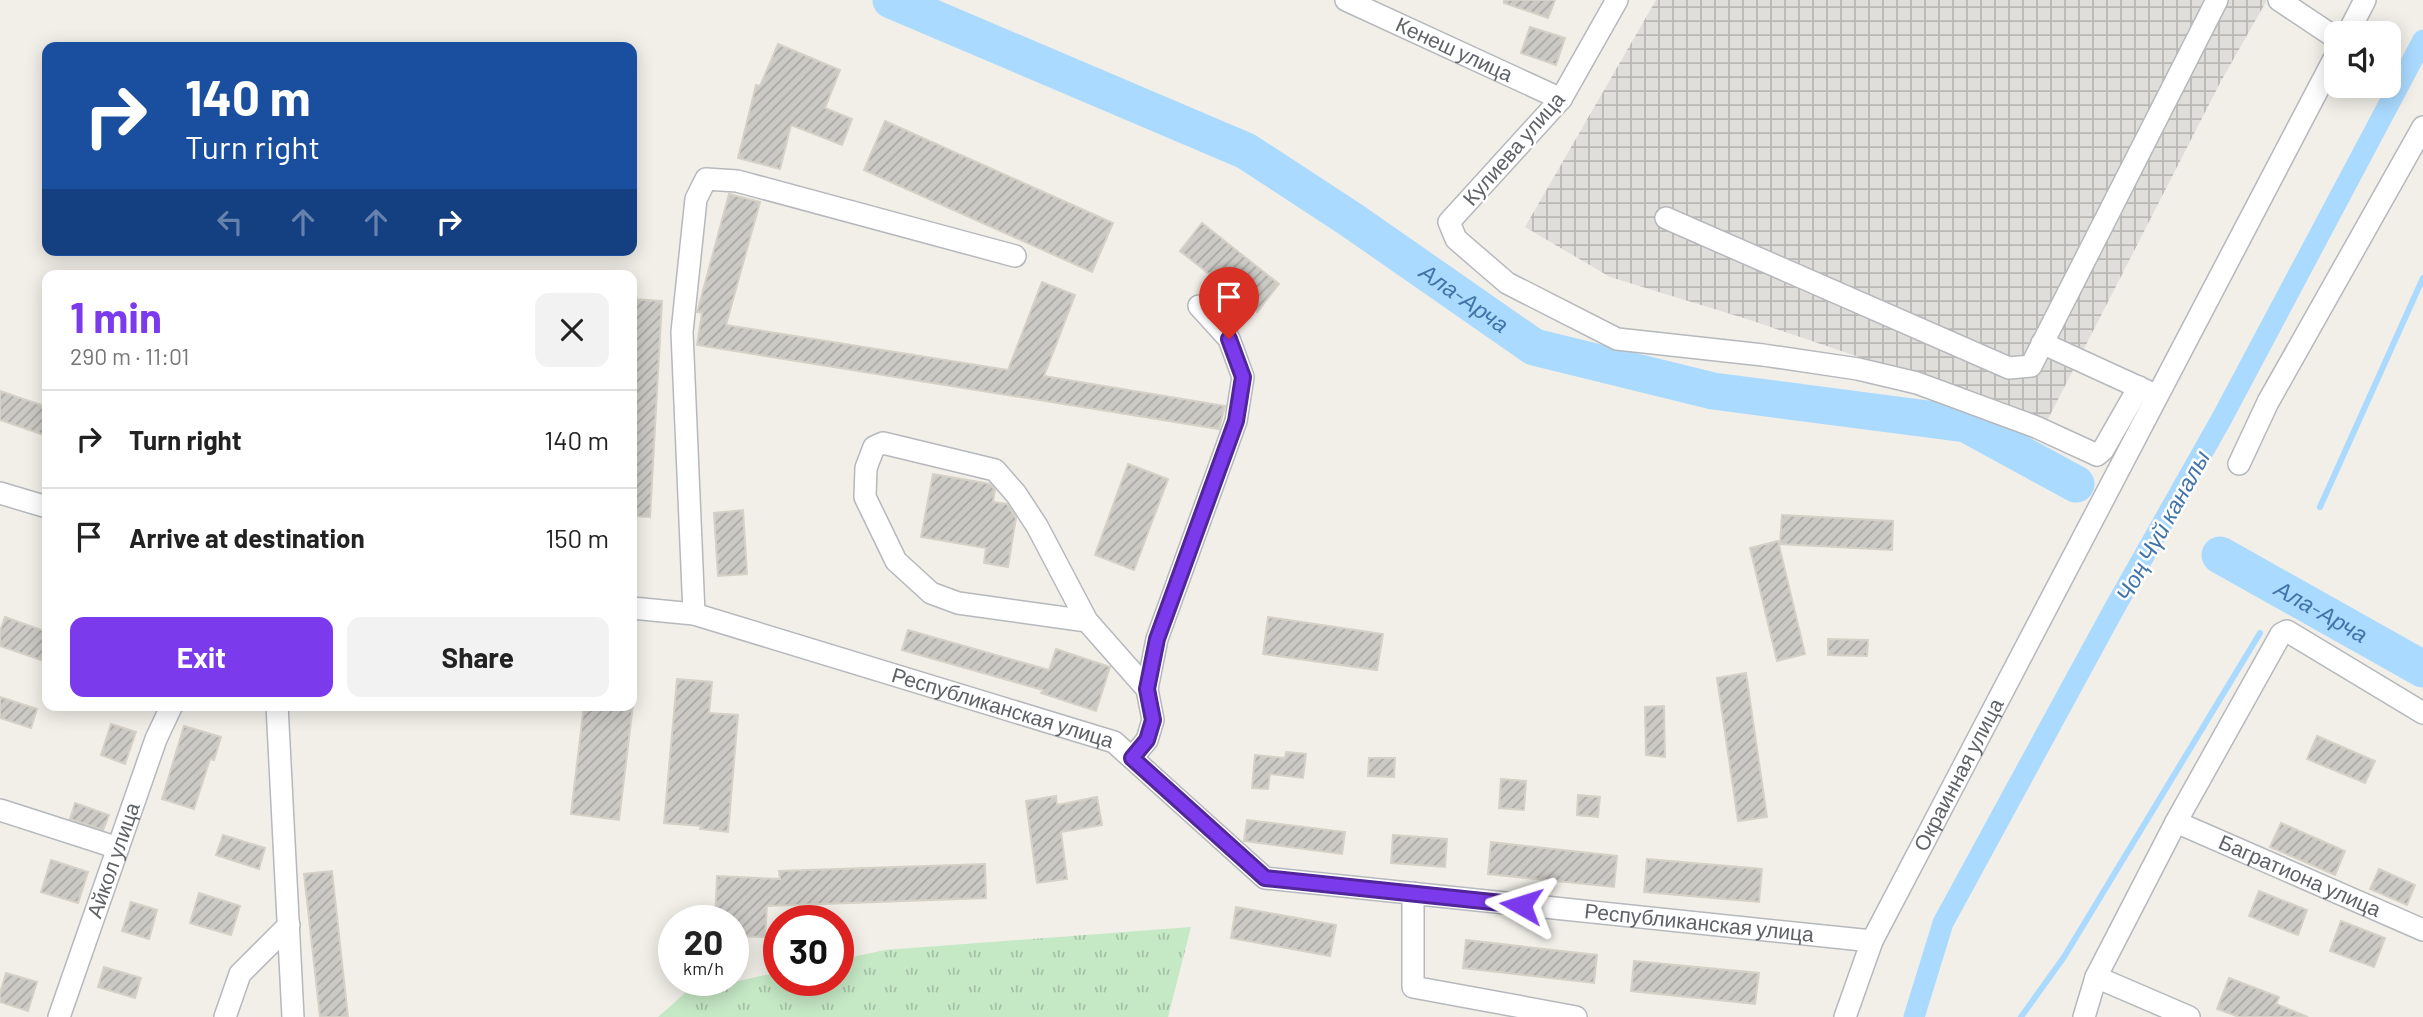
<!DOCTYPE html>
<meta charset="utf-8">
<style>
:root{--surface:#fff;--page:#f2f2f2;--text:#222;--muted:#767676;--line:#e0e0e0;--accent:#7c3aed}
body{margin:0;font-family:Barlow,sans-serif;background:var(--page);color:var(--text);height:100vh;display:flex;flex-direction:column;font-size:26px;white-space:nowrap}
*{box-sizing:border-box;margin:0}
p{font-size:23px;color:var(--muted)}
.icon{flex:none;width:38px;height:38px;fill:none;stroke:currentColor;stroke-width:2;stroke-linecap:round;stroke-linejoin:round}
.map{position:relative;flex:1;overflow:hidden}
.drawer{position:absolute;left:42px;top:270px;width:595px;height:441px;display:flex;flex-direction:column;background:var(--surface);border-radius:14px;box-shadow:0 4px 18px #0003}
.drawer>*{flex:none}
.guide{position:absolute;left:42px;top:42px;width:595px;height:214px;border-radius:14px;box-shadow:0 4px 18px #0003;background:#1a4fa0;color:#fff;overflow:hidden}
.controls{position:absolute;left:2324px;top:21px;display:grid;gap:14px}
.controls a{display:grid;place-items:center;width:77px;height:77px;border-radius:14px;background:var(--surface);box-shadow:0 4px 18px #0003;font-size:35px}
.speed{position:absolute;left:658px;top:905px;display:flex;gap:14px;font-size:35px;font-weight:700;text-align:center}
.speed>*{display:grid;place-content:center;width:91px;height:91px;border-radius:50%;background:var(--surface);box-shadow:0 4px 18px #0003;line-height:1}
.speed small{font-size:18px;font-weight:400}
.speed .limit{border:10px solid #d22;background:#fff;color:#111}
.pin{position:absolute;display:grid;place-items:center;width:60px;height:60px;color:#fff;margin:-72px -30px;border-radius:50% 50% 50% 0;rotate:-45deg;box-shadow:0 0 7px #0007}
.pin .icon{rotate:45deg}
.me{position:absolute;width:77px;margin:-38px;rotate:276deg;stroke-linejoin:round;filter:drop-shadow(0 0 5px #0008)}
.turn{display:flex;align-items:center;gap:24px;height:147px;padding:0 28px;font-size:32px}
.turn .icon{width:91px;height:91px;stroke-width:2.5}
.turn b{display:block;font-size:49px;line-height:60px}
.lanes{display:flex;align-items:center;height:66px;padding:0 28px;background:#0003;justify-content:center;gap:35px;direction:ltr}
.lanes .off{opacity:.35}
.round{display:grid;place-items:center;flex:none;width:74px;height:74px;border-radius:14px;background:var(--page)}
.summary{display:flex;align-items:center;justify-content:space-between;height:119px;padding:0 28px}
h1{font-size:42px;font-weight:700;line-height:52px;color:var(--accent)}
.cta{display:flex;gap:14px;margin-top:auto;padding:14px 28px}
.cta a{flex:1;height:80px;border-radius:14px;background:var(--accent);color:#fff;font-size:28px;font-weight:700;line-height:80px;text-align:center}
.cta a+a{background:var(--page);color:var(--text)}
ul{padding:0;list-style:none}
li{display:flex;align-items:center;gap:21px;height:98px;padding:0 28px;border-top:2px solid var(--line)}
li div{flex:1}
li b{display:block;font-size:26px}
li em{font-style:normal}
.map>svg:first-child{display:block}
.industrial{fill:url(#industrial-grid)}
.park{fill:url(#park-tufts)}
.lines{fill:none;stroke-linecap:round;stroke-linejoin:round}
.stream{stroke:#aadaff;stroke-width:6}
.canal{stroke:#aadaff;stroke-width:21}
.river{stroke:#aadaff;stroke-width:37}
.building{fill:url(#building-hatch);stroke:#d6d1c6;stroke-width:2}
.minor-casing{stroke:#b5b8bc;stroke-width:24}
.minor{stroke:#fff;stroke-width:21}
.route-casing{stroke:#51269a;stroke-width:18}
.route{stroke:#7c3aed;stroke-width:12}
.labels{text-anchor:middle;stroke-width:5;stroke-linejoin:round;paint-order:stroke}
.street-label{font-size:21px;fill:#5f6368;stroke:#fff}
.water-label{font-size:23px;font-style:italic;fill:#4174aa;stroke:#fff}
</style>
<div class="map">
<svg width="2423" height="1017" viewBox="0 0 2423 1017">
<defs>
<pattern id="industrial-grid" width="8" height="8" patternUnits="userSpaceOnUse" patternTransform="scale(1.75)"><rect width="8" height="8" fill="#e0deda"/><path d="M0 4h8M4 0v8" fill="none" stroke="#b9b8b5"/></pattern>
<pattern id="park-tufts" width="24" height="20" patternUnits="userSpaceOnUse" patternTransform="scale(1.75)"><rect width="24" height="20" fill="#c5e8c5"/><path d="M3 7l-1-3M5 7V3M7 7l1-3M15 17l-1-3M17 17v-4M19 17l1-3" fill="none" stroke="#a3c0a4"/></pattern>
<pattern id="building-hatch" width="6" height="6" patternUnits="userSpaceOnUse" patternTransform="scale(1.75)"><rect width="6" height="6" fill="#cccac5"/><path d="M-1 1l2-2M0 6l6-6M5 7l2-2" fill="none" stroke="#a9a8a4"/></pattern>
</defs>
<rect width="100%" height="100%" fill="#f1efe8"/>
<path class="industrial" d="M1656,0H2267L2220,83L2047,421L1750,320L1610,277L1525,227Z"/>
<path class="park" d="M1191,927L1168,1017H658L685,993L779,972V980H838V960L885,950Z"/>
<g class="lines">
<path class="stream" d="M2320,507L2423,278
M2021,1017L2064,957L2260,633"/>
<path class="canal" d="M1914,1017L1943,923L2114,609L2222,418L2423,40"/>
<g class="river">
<path id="s1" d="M891,0L1246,151L1350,219L1534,347L1713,391L1966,424L2076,484"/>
<path id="s2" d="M2220,555L2423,669"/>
</g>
</g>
<path class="building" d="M1504,0H1555L1548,18L1504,3Z
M1530,27L1565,38L1556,65L1521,53Z
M778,44L840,70L825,108L852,119L842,145L791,125L780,169L738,158L756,85L760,86Z
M885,121L1113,223L1092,272L864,170Z
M729,194L760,202L726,325L1008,370L1042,282L1075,295L1044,376L1225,406L1219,429L697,345L702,313L697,312L698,309Z
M1202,223L1279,284L1257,312L1180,251Z
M632,299L662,301L650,517L632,516Z
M0,391L47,407V436L0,420Z
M1128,464L1168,479L1134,570L1095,555Z
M933,474L990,484L995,490L993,502L1007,504L1016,518L1008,567L984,563L986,548L921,537Z
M743,510L747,574L718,576L714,513Z
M1782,515L1893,521L1892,550L1780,544Z
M1778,541L1805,654L1777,661L1750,548Z
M5,617L47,632V662L0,646V631Z
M1268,617L1383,634L1377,670L1263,654Z
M908,630L1049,670L1056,649L1110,667L1096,711L1041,693L1043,690L902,650Z
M1828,639L1868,640L1867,656L1828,655Z
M1746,673L1767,817L1738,821L1717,678Z
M677,679L712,682L709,713L738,715L728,832L700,829L701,826L664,823Z
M0,697L37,709L31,728L0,718Z
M584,705H633L619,820L571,814Z
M1664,706L1665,757L1646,755L1645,707Z
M111,724L136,732L125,764L101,755Z
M184,726L221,737L214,760L210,759L194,809L162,799Z
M2317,736L2375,761L2365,783L2307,759Z
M1286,752L1306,754L1303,778L1270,774L1268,789L1252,788L1255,755L1285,758Z
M1369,758H1395L1394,777L1368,776Z
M1501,779L1526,781L1524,810L1499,808Z
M1578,795L1600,797L1598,817L1577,815Z
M1056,796L1057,805L1097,797L1102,825L1061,832L1067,879L1037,883L1026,801Z
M75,803L109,815L103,830L70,819Z
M1247,820L1345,832L1342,854L1244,841Z
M2281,823L2345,851L2335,875L2270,847Z
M223,835L265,848L259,869L216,855Z
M1393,835L1447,839L1445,867L1391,863Z
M1491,842L1617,856L1614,887L1488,874Z
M1647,859L1762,869L1759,902L1644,892Z
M51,860L88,872L78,903L41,892Z
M985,864L986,898L767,906L765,937L733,936V920H715L717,876L780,879L779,871Z
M2379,869L2415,885L2407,905L2370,889Z
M332,871L348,1017H320L304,874Z
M2259,891L2307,910L2298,935L2249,916Z
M199,893L240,906L231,935L190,923Z
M131,902L157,910L149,939L122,931Z
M1236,907L1336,925L1330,956L1231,938Z
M2341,921L2385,938L2374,967L2330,951Z
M1466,940L1597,955L1594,983L1463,968Z
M1634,961L1759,973L1755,1004L1631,991Z
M104,967L141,978L135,998L98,987Z
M6,973L37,982L28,1011L0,1002V993Z
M2229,978L2279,997L2276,1004L2308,1017H2239L2217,1009Z"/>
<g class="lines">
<defs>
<g id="minor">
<path id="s3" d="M1346,0L1561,99"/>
<path d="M1617,0L1561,99L1449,222L1456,239L1507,283L1617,339L1763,355L1858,369L1917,383L2036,427L2097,455L2103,450L2139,387"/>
<path d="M2279,0L2336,38"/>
<path d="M2348,33L2365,0"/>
<path d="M1666,218L2009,368L2031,366L2217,0"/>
<path d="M2042,343L2149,392"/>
<path d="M2239,464L2268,402L2423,127"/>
<path d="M0,493L47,507"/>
<path id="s4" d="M632,608L694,614L1114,742L1265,878L1872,941"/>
<path d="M694,614L682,332L696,199L706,179L737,181L1015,256"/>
<path d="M1087,621L958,603L931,593L896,561L865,497L866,468L874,447L883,443L995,470L1016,494L1037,526L1087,621L1147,689L1153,720L1147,740L1132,758"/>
<path d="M1147,689L1157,639L1236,421L1243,377L1229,339L1199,306"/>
<path d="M277,705L293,1017"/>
<path d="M0,810L118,848"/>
<path id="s5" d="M2176,822L2423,930"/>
<path d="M1413,893V987L1576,1017"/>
<path d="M2096,977L2189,1017"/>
<path id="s6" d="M59,1017L156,739L172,705"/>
<path d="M225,1017L240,974L289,925"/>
<path id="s7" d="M1845,1017L1872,941L2336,55"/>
<path d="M2084,1017L2096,977L2176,822L2281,634L2287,631L2423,713"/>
</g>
</defs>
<use href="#minor" class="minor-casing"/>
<use href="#minor" class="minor"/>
</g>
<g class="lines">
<defs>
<path id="route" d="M1229,339L1243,377L1236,421L1157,639L1147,689L1153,720L1147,740L1132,758L1265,878L1521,905"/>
</defs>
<use href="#route" class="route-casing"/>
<use href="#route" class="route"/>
</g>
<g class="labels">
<g class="street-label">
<text dy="7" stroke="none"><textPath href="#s3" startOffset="119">Кенеш улица</textPath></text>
<text transform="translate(1514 149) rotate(-49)" y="7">Кулиева улица</text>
<text dy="7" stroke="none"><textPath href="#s4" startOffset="385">Республиканская улица</textPath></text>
<text dy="7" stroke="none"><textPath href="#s7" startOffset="268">Окраинная улица</textPath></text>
<text dy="7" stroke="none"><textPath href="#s6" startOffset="166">Айкол улица</textPath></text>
<text dy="7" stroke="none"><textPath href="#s5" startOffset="135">Багратиона улица</textPath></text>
<text dy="7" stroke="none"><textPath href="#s4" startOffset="1141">Республиканская улица</textPath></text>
</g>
<g class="water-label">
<text dy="8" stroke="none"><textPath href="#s1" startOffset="649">Ала-Арча</textPath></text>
<text transform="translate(2163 526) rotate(-61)" y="8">Чоң Чүй каналы</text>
<text dy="8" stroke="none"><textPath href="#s2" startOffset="116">Ала-Арча</textPath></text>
</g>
</g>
</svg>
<div class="controls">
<a><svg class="icon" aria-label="sound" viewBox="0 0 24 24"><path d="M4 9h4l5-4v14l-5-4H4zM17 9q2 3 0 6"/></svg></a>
</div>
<div class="speed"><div>20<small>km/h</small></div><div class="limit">30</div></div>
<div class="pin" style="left:1229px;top:339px;background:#d93025"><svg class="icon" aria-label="arrive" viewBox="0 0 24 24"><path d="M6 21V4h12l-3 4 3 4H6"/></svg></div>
<svg class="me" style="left:1521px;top:905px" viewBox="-20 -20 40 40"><path d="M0-17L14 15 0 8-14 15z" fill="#7c3aed" stroke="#fff" stroke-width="4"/></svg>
<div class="guide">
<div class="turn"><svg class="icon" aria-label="right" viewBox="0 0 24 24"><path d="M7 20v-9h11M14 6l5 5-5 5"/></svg><div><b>140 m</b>Turn right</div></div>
<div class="lanes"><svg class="icon off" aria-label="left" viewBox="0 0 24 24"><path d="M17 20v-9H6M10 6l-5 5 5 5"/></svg><svg class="icon off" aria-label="ahead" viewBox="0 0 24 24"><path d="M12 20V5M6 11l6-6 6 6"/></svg><svg class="icon off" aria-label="ahead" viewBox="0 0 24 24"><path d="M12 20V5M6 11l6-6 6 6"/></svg><svg class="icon" aria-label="right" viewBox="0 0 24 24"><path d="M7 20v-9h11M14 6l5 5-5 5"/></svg></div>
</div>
<section class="drawer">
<div class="summary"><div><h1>1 min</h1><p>290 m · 11:01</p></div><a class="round"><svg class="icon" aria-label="close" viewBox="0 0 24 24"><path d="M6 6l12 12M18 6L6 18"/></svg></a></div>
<ul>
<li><svg class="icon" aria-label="right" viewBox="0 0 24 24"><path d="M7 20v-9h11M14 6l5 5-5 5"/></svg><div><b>Turn right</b></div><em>140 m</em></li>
<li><svg class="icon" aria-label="arrive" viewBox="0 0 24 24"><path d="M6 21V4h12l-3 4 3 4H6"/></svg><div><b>Arrive at destination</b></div><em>150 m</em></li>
</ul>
<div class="cta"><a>Exit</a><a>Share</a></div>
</section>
</div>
